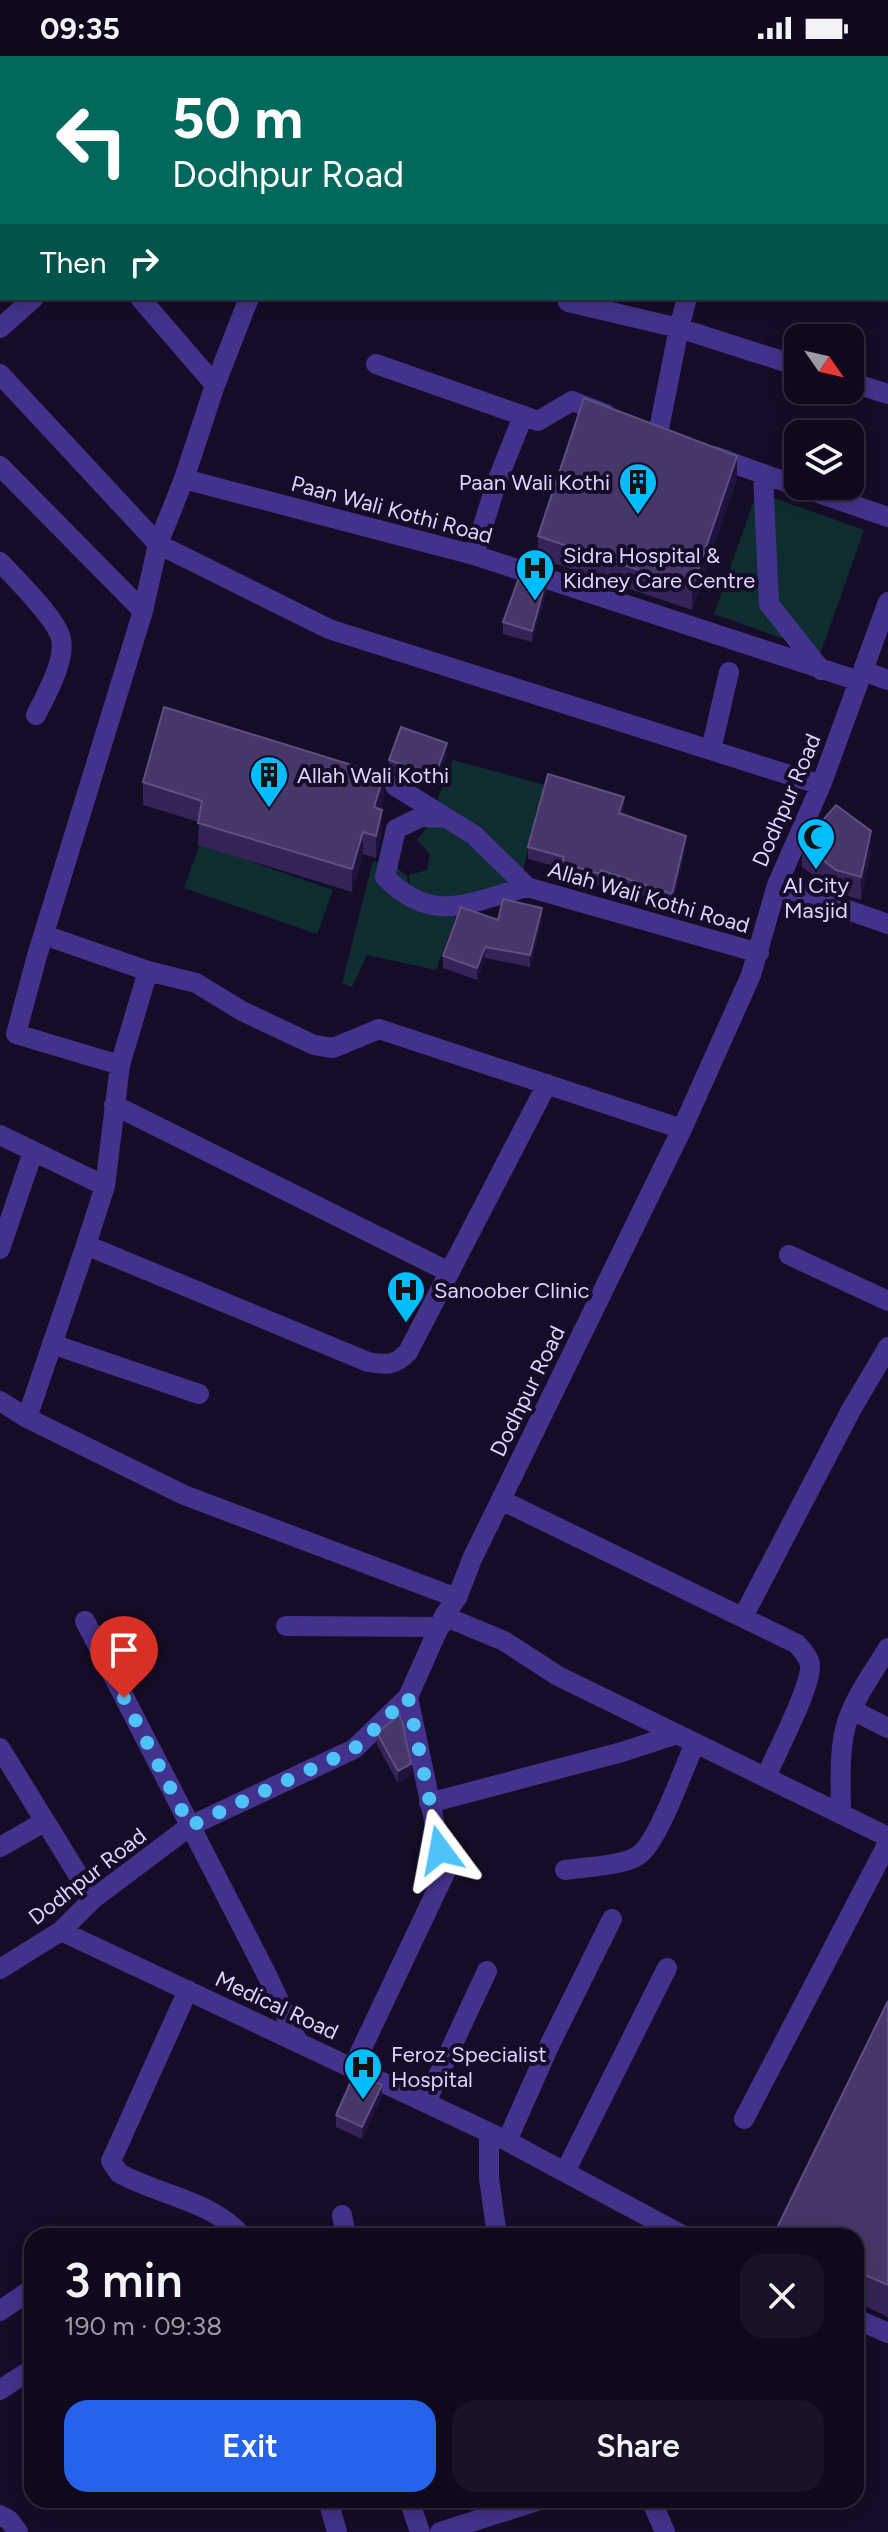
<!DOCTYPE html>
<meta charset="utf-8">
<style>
:root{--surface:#10091d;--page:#191226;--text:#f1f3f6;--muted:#9c9aa4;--line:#302a3b;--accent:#2563eb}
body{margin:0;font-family:Figtree,sans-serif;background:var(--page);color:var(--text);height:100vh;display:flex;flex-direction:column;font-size:30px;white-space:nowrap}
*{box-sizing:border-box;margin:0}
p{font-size:26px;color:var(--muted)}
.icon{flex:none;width:44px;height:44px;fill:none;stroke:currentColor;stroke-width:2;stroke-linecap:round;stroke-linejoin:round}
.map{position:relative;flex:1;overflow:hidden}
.details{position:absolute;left:24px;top:2172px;width:840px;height:280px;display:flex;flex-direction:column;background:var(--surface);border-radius:24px;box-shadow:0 4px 20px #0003,0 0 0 2px var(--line)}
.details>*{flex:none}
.top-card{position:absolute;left:0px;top:0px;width:888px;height:244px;box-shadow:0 4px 20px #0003,0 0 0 2px var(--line);background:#00695c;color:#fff;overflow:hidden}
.needle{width:52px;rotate:124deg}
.buttons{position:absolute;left:784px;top:268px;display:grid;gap:16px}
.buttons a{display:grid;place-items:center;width:80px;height:80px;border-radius:16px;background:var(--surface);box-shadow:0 4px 20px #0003,0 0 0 2px var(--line);font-size:40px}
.pin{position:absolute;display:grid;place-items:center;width:68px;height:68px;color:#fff;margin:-82px -34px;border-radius:50% 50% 50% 0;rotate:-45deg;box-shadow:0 0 8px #0007}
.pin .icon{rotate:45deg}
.me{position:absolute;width:88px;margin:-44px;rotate:347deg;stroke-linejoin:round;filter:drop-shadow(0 0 6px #0008)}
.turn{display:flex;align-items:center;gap:28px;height:168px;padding:0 40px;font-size:36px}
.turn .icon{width:104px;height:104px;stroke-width:2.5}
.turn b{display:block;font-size:56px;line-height:68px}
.then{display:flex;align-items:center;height:76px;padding:0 40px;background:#0003;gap:16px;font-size:30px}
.round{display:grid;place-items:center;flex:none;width:84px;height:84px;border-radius:24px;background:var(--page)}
.headline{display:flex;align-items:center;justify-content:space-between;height:136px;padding:0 40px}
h1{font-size:48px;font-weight:600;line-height:60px}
.cta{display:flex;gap:16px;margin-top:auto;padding:16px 40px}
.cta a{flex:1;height:92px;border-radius:24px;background:var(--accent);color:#fff;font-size:32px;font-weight:600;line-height:92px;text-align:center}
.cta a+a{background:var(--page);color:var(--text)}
.status{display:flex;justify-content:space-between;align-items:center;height:56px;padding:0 40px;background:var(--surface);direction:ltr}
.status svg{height:22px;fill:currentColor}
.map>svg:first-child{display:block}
.green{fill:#0f2d31}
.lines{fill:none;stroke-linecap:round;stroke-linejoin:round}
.minor{stroke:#43328b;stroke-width:20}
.wall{fill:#352357}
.shaded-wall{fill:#20123c}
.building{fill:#473669;stroke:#5f4e80;stroke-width:2}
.route{stroke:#4fc3f7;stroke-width:14;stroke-dasharray:0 25.2}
.labels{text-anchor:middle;stroke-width:8;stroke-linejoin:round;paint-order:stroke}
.poi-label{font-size:22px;fill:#ded2ff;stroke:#150c27;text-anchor:start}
.street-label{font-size:22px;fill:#ded2ff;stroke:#150c27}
</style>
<div class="status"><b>09:35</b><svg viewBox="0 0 49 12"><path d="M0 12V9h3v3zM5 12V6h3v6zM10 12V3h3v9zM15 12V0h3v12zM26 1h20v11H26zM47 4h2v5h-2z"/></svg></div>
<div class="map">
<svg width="888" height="2476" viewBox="0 0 888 2476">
<rect width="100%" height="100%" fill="#150c27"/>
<path class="green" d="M757,436L864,474L821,596L714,558Z
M453,704L545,729L522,818L435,750Z
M429,769H447L468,782L514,829L448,854L456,860L436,914L367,899L352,931L342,927L373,805L396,811L407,820L410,837L409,819L427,814L430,798L417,784Z
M200,788L333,834L317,878L184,832Z"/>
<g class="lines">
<path class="minor" d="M56,0L58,2
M248,0L249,2
M443,0L449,2
M330,2V0
M713,2L714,0
M829,2L830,0
M0,46L2,49
M0,180L2,183
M140,242L215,329
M568,246L679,272L798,310
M0,272L34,242
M376,308L538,365L572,345L606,358
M0,318L158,488L329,573L821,729
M850,326L888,338
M658,378L679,272L687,242
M714,400L763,418L769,548L821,614
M0,410L143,555
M763,418L888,461
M184,423L474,499L859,625
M474,499L496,428L523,360
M0,506C15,522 57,563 61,583C66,604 45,641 36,659
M863,615L888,624
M711,694L729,616
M395,730L474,779L527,831L759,897
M445,762L421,761L396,773L385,821C433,870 470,846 527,831
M777,829L888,868
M44,879L148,915L196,927L242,955L314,989L333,992L379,973L682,1073
M148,915L120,1009L105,1130L86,1189L368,1306C386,1309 395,1310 408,1296L547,1028
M120,1009L16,978L37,900L143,555L158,488L184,423L215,329L249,242
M114,1049L449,1216
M0,1079L105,1130
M0,1193L33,1096
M789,1199L888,1245
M52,1288L199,1338
M0,1345L27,1362L184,1439L457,1542
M27,1362L86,1189
M501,1444L797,1588C802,1594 809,1601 810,1609C812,1630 775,1699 766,1721
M444,1560L504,1585L558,1620L888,1781
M743,1561L851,1354L888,1291
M85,1565L267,1919L298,1986
M286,1570L440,1571
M852,1654L888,1672
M0,1692L93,1843
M429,1747L622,1696L677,1678
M841,1758C841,1728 838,1692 848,1663C857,1638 874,1615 888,1592
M0,1791L44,1766
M565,1814C584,1811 624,1810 639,1799C658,1786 684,1711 695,1687
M61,1875L507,2085L684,2180
M0,1913L61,1875L93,1843L190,1770L354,1693L408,1641L444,1560L457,1542L472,1503L682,1073L751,919L777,829L821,729L888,546
M188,1934L111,2105L119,2117C158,2139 213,2145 242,2180
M353,2011L445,1817L408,1641
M426,2046L487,1915
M744,2063L888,1787
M489,2077V2122L497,2180
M507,2085L550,1988L612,1863
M565,2116L667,1912
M342,2159L346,2180
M0,2255L32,2233
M856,2263L888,2277
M0,2334L32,2313
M328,2444L337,2476
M409,2444L420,2476
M651,2444L665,2476
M0,2459L9,2464L18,2476
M440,2476L540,2444"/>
</g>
<path class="wall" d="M737,422L692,554L538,502V480Z
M546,536L532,586L503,578V566Z
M447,699L435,732L389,716V704Z
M143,726L384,741L380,753L382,776L376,802L363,798L352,836L198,789L199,766L143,749Z
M624,753L622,759L686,792L672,850L601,825L600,830L562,818V812L528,803V791Z
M802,788L871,797L861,844L836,836L802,811Z
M498,864H542L530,911L485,902L477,924L443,912V900Z
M377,1677L411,1720L398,1727L377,1689Z
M888,1945V2261L856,2246V2180Z
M382,2040L362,2083L336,2071V2059Z"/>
<path class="shaded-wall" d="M737,400V422L692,554V532Z
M546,525V536L532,586V575Z
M447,687V699L435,732V720Z
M384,719V741L374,773V751Z
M624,741V753L619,769V757Z
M382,754V776L376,802V780Z
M871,775V797L861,844V821Z
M363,776V798L352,836V813Z
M686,780V792L672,850V838Z
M542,852V864L530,911V899Z
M485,891V902L477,924V912Z
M411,1708V1720L398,1727V1715Z
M382,2029V2040L362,2083V2071Z"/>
<path class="building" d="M584,342L737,400L692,532L538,480Z
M521,516L546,525L532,575L503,566Z
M164,651L384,719L374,751L382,754L376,780L363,776L352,813L198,767L202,745L143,726Z
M401,671L447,687L435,720L389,704Z
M548,718L624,741L619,757L686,780L672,838L601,814L600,818L562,807L564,801L528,791Z
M836,749L871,775L861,821L836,814L802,788Z
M503,843L542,852L530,899L485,891L477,912L443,900L461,851L498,864Z
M399,1659L402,1665L411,1708L398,1715L377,1677Z
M888,1945V2229L856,2215V2180H773Z
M355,2016L382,2029L362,2071L336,2059Z"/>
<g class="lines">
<path class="route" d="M124,1642L190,1770L354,1693L408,1641L440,1794"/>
</g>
<defs>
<symbol id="building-pin" viewBox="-11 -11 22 30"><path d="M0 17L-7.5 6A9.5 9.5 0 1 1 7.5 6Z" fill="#00bdfd" stroke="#150c27"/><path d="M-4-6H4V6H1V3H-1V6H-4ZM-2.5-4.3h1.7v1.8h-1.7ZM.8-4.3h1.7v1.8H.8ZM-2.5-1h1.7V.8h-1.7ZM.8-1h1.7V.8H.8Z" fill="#111"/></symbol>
<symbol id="hospital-pin" viewBox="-11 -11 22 30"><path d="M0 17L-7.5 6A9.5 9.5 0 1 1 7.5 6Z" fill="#00bdfd" stroke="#150c27"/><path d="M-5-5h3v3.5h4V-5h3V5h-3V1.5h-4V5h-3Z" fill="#111"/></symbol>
<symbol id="mosque-pin" viewBox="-11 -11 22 30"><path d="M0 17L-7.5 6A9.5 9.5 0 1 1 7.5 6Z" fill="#00bdfd" stroke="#150c27"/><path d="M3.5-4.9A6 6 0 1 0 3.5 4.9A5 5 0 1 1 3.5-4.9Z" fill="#111"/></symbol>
</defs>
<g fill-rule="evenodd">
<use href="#building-pin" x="616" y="404" width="44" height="60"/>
<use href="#hospital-pin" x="513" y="490" width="44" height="60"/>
<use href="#building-pin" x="247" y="697" width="44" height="60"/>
<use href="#mosque-pin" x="794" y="759" width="44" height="60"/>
<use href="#hospital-pin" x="384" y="1212" width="44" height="60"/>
<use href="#hospital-pin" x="341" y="1989" width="44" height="60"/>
</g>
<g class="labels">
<g class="poi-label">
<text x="610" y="434" text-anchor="end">Paan Wali Kothi</text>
<text x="563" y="507">Sidra Hospital &amp;<tspan x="563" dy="25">Kidney Care Centre</tspan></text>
<text x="297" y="727">Allah Wali Kothi</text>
<text x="816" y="837" text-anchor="middle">Al City<tspan x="816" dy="25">Masjid</tspan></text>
<text x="434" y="1242">Sanoober Clinic</text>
<text x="391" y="2006">Feroz Specialist<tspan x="391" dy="25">Hospital</tspan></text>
</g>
<g class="street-label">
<text transform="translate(392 453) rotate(15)" y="8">Paan Wali Kothi Road</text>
<text transform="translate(786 744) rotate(-67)" y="8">Dodhpur Road</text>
<text transform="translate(649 841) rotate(16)" y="8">Allah Wali Kothi Road</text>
<text transform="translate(527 1335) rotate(-64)" y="8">Dodhpur Road</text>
<text transform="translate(87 1820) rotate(-38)" y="8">Dodhpur Road</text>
<text transform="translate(277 1949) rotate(25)" y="8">Medical Road</text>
</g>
</g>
</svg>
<div class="buttons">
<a><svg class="needle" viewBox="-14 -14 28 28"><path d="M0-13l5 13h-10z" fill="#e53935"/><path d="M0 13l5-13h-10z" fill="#9c9aa4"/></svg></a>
<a><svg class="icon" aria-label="layers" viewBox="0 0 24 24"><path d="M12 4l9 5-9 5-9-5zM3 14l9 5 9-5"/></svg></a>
</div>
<div class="pin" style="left:124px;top:1642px;background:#d93025"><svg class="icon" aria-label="arrive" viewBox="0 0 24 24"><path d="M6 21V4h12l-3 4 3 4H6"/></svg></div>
<svg class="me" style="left:440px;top:1794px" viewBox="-20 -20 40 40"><path d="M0-17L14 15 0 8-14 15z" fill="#4fc3f7" stroke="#fff" stroke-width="4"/></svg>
<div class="top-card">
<div class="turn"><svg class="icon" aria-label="left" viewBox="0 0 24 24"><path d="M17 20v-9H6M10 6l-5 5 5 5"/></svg><div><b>50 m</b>Dodhpur Road</div></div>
<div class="then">Then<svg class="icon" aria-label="right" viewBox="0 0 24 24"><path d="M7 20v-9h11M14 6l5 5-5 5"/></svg></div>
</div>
<section class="details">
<div class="headline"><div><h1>3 min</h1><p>190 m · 09:38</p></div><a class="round"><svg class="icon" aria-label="close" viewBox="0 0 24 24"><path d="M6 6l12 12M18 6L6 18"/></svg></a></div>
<div class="cta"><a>Exit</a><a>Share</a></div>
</section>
</div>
